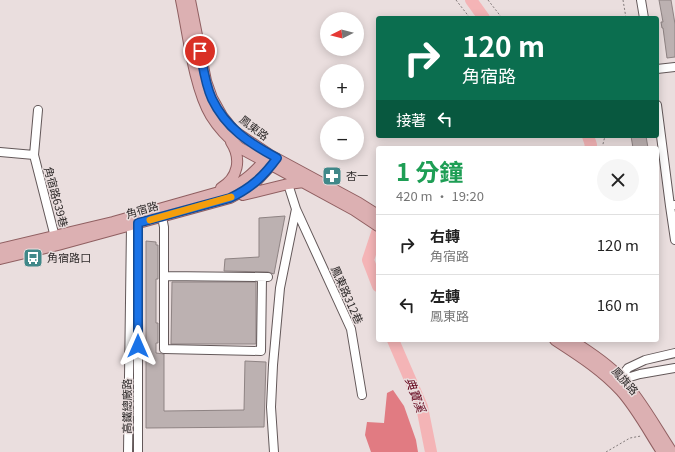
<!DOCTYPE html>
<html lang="zh-TW">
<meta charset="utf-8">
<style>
:root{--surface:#fff;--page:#f6f6f6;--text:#222;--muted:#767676;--line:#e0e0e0}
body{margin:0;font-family:Georgia,"Noto Sans TC",serif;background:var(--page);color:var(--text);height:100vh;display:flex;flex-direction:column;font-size:15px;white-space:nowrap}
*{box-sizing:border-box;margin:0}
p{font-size:13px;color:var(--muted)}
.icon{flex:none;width:22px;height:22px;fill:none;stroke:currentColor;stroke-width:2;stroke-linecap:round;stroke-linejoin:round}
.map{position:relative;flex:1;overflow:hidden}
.side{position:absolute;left:376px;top:146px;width:283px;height:196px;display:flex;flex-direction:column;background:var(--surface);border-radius:4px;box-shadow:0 2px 10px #0003}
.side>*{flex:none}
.guide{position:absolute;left:376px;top:16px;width:283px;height:122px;border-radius:4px;box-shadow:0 2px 10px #0003;background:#0b6e4f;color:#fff;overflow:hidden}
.needle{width:26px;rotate:264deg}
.tools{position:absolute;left:320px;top:12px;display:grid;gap:8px}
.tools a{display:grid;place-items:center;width:44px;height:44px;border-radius:50%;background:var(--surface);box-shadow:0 2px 10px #0003;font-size:20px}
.pin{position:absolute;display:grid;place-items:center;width:34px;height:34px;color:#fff;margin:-17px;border:2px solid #fff;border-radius:50%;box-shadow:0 1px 4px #0007}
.me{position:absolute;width:44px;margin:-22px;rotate:0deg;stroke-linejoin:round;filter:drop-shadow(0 0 3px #0008)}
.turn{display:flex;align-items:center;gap:14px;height:84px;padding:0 20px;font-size:18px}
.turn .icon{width:52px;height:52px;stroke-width:2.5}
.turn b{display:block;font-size:28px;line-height:34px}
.then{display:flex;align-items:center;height:38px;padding:0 20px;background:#0003;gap:8px;font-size:15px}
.round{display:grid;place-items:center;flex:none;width:42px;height:42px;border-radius:21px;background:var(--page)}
.head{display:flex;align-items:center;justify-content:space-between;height:68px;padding:0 20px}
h1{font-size:24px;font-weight:700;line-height:30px;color:#1e9e55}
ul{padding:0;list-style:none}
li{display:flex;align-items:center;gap:12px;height:60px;padding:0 20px;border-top:1px solid var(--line)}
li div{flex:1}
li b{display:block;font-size:15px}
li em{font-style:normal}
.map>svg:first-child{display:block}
.forest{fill:#e17b82}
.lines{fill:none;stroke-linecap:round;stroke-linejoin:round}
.river{stroke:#f4b4b6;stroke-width:12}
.building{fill:#bcb1b1;stroke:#8e8383}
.minor-casing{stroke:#635859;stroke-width:10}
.major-casing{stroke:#905f61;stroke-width:12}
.path{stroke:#837b7b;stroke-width:1;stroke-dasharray:2 2;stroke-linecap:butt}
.minor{stroke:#fff;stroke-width:8}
.major{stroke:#dcb0b2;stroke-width:10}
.route-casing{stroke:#114b97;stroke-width:10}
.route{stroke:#1a73e8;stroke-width:7}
.slow{stroke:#f59e0b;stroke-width:7}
.labels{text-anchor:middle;stroke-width:3;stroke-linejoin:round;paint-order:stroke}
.street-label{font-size:11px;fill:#2e2a2a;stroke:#eadede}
.poi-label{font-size:11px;fill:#2e2a2a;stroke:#eadede;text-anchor:start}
.water-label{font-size:12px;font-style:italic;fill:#62021a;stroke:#eadede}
</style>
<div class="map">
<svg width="675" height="452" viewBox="0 0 675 452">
<rect width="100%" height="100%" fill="#eadede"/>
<path class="forest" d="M393,390L404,406L416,440L418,452H371L365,435L367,422L384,423L387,393Z"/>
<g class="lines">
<path class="river" d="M471,0L484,18
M588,136L591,145L590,148
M378,230L368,260L378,286
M393,340L422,407L431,452"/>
</g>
<path class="building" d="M659,0H671L675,24V57L667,58L663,28H662L661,22H663Z
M631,136H646L648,148H633Z
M285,216L274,274L268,272L224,271L225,259L259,257V218Z
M146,241L156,242V245H158V279H156V323H158V343H156V353L164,354V411L244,410L245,361L266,362L264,427L146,428Z
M172,282H256V344H171Z"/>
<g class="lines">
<defs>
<path id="minor" d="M641,0L644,18
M657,69L675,67
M657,105L670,206L675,205
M0,152L34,155L56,241
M34,155L38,110
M670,206L675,240
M296,209L351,329L362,395
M161,212L164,227V349L261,351L262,277
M138,219V452
M164,276L268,277
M623,375L630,377L640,374L675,368
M617,382L628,368L645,360L675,353
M128,452L131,226L129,221
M274,452L271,407L273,365L280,288L296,209L288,184"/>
<path id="major" d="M181,0C188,33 194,88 211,116C219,129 229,139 240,148L354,210L378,226
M190,0L206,81L212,98L222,116L234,131L270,155L359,203L378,215
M221,188C238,178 242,159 231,142
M243,195L288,184L304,182
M0,249L113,222L226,190C244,183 255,171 268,157
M0,259L58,245L230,198L252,186L275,161
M555,340C578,355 602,370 621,391C637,409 649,432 662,452
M571,340C587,350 608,364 621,378C640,398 656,428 672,452"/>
</defs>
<use href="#minor" class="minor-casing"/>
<use href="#major" class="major-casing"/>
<path class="path" d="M456,0L470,18
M488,0L502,18
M623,0L626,18
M602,148L605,136
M606,452L630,438L641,436"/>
<use href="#minor" class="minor"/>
<use href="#major" class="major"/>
</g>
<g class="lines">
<defs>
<path id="route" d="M138,346V223L230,198C251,188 263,177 277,158C249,143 226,128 212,99C205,84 203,66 200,51"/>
</defs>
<use href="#route" class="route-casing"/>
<use href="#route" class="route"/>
<path class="slow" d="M150,220L231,197"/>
</g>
<defs>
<symbol id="pharmacy-square" viewBox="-11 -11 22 22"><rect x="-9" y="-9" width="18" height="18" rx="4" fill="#408889" stroke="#eadede"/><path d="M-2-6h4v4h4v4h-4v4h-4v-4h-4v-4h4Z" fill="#fff"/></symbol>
<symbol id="bus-square" viewBox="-11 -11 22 22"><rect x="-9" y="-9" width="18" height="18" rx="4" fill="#408889" stroke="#eadede"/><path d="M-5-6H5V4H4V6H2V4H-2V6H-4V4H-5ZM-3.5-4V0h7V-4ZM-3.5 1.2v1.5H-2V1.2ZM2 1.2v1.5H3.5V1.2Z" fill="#fff"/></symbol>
</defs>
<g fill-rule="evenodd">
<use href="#pharmacy-square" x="321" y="165" width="22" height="22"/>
<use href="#bus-square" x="22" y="247" width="22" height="22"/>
</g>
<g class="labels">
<g class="street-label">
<text transform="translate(254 128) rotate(37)" y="4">鳳東路</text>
<text transform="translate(56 197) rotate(75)" y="4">角宿路639巷</text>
<text transform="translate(142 210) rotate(-16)" y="4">角宿路</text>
<text transform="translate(347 295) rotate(66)" y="4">鳳東路312巷</text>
<text transform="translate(625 381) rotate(48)" y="4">鳳旗路</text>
<text transform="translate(127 406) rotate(-90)" y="4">高鐵總廠路</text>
</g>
<g class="poi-label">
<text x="346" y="180">杏一</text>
<text x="47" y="262">角宿路口</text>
</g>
<g class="water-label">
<text transform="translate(415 395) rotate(70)" y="4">典寶溪</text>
</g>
</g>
</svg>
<div class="tools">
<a><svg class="needle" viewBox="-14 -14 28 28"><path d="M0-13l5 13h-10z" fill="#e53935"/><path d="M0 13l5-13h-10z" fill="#767676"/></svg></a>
<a>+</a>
<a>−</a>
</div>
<div class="pin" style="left:200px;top:51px;background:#d93025"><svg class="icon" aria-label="arrive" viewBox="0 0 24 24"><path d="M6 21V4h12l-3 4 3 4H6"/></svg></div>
<svg class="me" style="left:138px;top:346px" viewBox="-20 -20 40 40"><path d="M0-17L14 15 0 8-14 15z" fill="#1a73e8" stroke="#fff" stroke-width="4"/></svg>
<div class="guide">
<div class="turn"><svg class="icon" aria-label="right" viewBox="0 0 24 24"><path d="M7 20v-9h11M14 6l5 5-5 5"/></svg><div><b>120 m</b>角宿路</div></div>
<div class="then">接著<svg class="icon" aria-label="left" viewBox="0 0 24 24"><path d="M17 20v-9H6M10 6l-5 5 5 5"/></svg></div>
</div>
<section class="side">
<div class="head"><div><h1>1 分鐘</h1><p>420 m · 19:20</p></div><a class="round"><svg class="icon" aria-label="close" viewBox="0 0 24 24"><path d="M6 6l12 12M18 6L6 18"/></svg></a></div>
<ul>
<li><svg class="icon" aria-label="right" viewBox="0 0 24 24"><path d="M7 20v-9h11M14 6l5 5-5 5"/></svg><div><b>右轉</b><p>角宿路</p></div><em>120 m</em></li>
<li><svg class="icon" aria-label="left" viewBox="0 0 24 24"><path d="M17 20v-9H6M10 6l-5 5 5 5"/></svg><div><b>左轉</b><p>鳳東路</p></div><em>160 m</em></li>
</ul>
</section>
</div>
